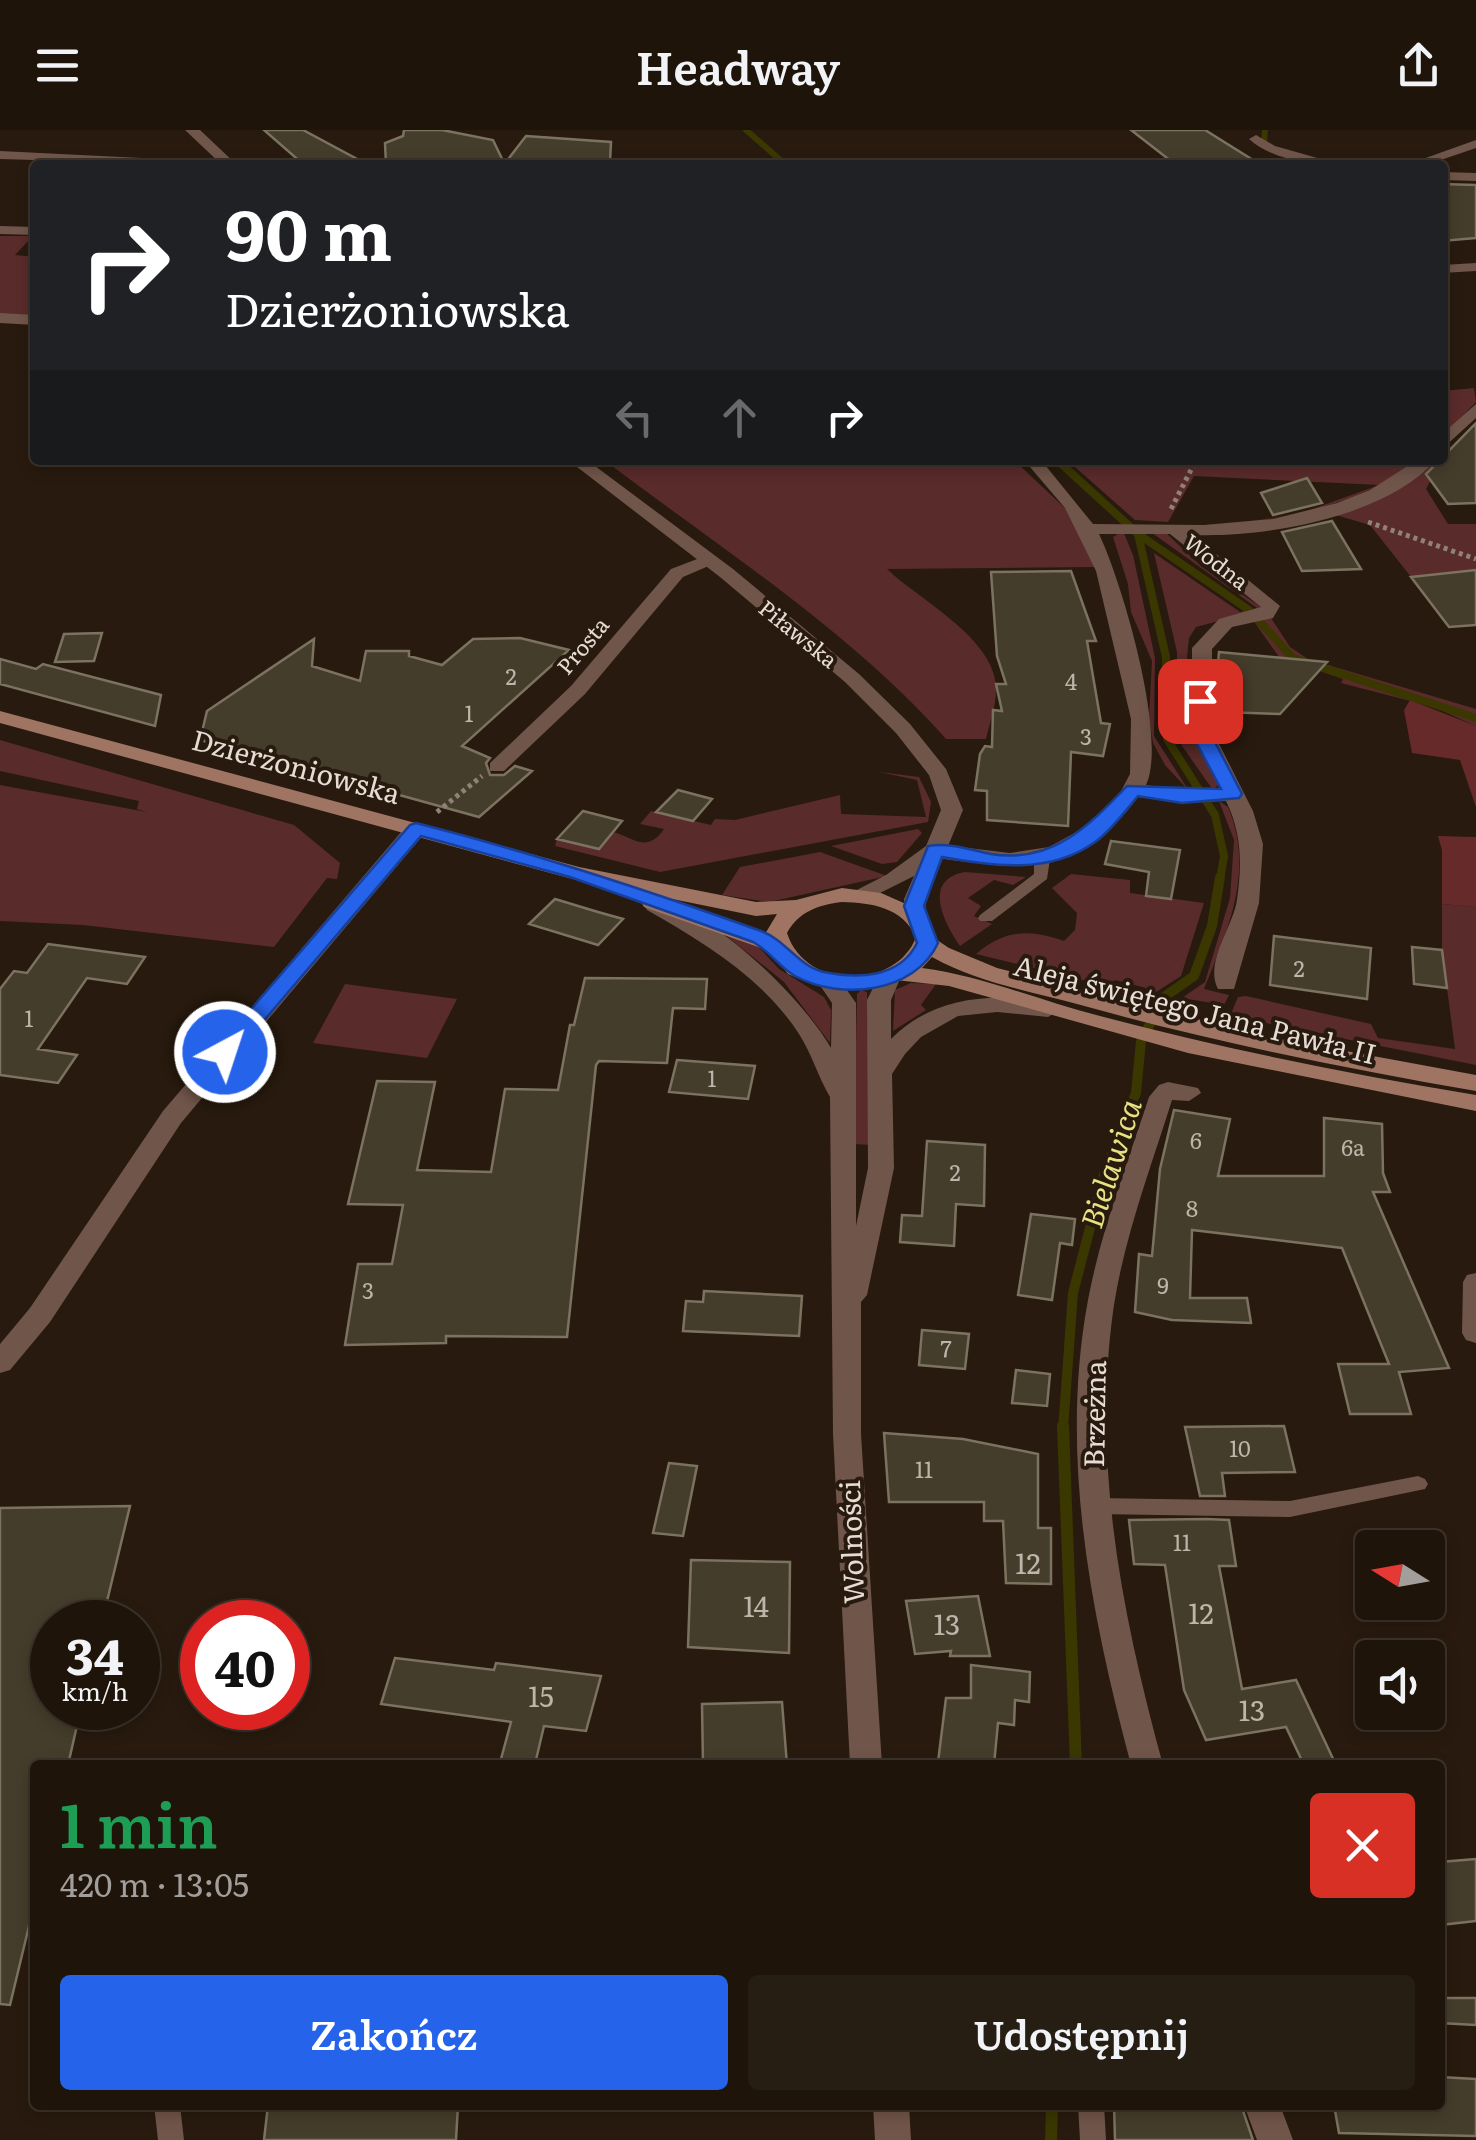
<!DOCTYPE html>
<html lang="pl">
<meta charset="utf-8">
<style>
:root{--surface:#1e140a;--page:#261d13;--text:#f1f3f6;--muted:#a19e9c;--line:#3c332b;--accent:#2563eb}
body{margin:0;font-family:Literata,serif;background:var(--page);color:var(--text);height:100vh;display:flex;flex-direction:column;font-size:38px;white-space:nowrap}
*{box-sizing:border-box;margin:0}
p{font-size:32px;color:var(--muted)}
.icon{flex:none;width:55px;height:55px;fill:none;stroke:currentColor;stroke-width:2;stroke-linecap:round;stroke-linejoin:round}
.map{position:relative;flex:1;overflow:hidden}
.sheet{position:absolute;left:30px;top:1630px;width:1415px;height:350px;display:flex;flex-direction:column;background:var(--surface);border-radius:10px;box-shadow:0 5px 15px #0003,0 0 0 2px var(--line)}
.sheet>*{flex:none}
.top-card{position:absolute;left:30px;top:30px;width:1418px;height:305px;border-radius:10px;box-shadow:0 5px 15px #0003,0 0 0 2px var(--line);background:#202124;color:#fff;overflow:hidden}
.needle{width:65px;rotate:281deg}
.tools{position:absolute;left:1355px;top:1400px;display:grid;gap:20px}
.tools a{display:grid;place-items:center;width:90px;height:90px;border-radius:10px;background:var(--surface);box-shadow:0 5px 15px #0003,0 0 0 2px var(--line);font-size:50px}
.speed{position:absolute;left:30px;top:1470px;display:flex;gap:20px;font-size:50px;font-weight:700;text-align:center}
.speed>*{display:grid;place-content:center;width:130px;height:130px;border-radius:50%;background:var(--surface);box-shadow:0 5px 15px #0003,0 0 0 2px var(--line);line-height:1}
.speed small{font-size:25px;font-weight:400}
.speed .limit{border:15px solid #d22;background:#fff;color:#111}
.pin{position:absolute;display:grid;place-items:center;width:85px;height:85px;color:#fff;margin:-42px;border-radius:20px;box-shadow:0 5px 15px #0006}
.me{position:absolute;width:110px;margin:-55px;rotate:40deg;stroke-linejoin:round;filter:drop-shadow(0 0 8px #0008)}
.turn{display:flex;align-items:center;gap:35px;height:210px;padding:0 30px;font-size:45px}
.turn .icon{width:130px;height:130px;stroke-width:2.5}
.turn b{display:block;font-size:70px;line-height:85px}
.lanes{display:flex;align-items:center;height:95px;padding:0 30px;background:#0003;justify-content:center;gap:50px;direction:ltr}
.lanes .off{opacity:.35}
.round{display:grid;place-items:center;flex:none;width:105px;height:105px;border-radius:10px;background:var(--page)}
.head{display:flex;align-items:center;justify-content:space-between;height:170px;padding:0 30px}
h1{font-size:60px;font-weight:600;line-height:75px;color:#1e9e55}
.primary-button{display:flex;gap:20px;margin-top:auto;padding:20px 30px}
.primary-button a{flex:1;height:115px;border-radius:10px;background:var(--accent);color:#fff;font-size:40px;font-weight:600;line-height:115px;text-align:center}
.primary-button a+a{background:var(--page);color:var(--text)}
header{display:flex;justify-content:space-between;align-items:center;height:130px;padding:0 30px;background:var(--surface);font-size:45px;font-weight:600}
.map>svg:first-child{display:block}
.green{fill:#5a2b2b}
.forest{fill:#672a2b}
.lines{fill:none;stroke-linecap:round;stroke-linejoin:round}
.stream-far3{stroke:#3a3700;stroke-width:6}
.stream-far2{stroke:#3a3700;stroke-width:8}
.stream-far1{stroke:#3a3700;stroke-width:10}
.stream{stroke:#3a3700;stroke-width:12}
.building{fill:#453d2b;stroke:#7b725f;stroke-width:2.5}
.path{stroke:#8e8279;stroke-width:5;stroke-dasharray:4 4;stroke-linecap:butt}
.service{fill:#70554a;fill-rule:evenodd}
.minor{fill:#70554a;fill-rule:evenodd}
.tertiary{fill:#70554a;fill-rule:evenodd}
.secondary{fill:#9f7463;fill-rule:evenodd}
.route{fill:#2563eb;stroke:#184099;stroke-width:2.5}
.labels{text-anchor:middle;stroke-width:8;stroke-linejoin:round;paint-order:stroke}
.far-street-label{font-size:22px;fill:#e5dcd4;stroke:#281a0e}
.number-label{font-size:22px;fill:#bdb4aa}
.street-label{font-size:28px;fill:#e5dcd4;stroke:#281a0e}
.near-number-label{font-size:28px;fill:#bdb4aa}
.water-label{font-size:30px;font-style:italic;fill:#e6e282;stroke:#281a0e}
</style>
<header><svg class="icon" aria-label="menu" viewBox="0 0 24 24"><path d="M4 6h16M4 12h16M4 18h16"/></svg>Headway<svg class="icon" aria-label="share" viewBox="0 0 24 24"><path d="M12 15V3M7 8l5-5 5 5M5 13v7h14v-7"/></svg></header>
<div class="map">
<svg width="1476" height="2010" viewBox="0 0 1476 2010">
<rect width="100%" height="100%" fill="#281a0e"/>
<path class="green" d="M0,106H33L15,125L35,127V187L0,185Z
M1474,258L1476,272L1443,306V261Z
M604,330H1014L1068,381L1095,437L887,439C918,469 993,507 996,556C997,573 990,592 986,609H946C849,500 720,418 604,330Z
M1067,330H1422C1368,368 1305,386 1240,393L1299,384L1379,355L1194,346L1168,392L1135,390Z
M1434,330H1441L1426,359L1448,394H1476V440L1411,447L1370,395L1329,383Z
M1148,400L1165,402L1202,437L1261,477L1253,482L1196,497L1189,508C1182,565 1189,606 1219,654L1213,660L1182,616L1177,600V522L1154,423L1240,482L1257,478Z
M1123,401L1133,425L1155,528L1154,606L1189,661L1165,635L1153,613L1149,588L1152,531L1131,482L1128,454L1113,407Z
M1271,488L1290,517L1308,529L1476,579V596L1434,577L1341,553L1343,549L1279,527L1253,490Z
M0,610L294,695L340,733L337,749L327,748L274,817L83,795L0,791V655L147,682L137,679L139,671L0,641Z
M879,642L919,647L931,672L928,692L660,742L555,716L557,709L599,719L613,702C632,706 646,725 664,699L640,694L651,681L711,695L715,689L735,690L840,665L841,684L926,687L917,650Z
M1219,671L1228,677C1255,740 1228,800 1204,859L1229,865L1224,875L1182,868L1205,852L1230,768L1234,710Z
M918,699L922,703L897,732L882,734L831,716Z
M820,722L887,746L769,772L722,765L740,737Z
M965,742L1026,747L1013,755L994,750L968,768L981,776L974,786L992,794L960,816C945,794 921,750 965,742Z
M1071,744L1130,750V763L1204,773L1181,846L1150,866L1146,858L1115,850L1110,857L976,824C1004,799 1031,799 1064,811L1075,800L1077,783L1052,758Z
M1442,774L1476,777V935L1230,886L1238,867L1246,866L1371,894L1378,908L1455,919L1442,820Z
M723,803L755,813L779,839L824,867L831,880L830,913L784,852Z
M911,853L936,854L921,875L926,880L893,901L895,860Z
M345,854L457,869L427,928L313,913Z
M861,860L867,862L870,1015L854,1014L857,864Z"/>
<path class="forest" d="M1410,570L1476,596V677L1460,630L1412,623L1404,580Z
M1438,706L1476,707V777L1442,774V720Z"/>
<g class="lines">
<path class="stream-far3" d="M746,0L786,35
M1264,12L1265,0"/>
<path class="stream-far2" d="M1057,330L1138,404L1166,527L1167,609L1215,685L1224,726L1220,750
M1138,404L1249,480L1293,528L1476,588"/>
<path class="stream-far1" d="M1063,1299L1073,1163L1104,1044L1136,963L1141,911L1164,867L1194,846L1212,796L1220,747"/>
<path class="stream" d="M1063,1296L1076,1635
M1051,2010L1052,1975"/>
</g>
<path class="building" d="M264,0H303L357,29L304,35Z
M404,0H442L493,10L505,35H386L385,13L403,6Z
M1131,0H1205L1261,35H1176Z
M526,6L611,12L610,32H506Z
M1442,54L1476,55V108L1442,111Z
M1476,293V373L1448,374L1426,344Z
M1307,348L1322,373L1273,385L1261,363Z
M1332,391L1361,439L1302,441L1282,402Z
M1476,440V495L1449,497L1411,447Z
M1071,441L1096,511H1087L1101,593L1110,594L1103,626L1071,622L1068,696L987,690V661L975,660L980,624L985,616L992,617L993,580L1002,581L996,554H1006L997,526L991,442Z
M102,503L94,531L55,532L64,504Z
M520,508L569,520L462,616L490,628L486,633L490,645H504L515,636L532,641L479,687L200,610L207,581L314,509L312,536L360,551L366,521H409V526L442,535L473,509Z
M1219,522L1327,532L1280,584L1223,582L1225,556H1216Z
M0,529L36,539L43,534L161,565L155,596L0,554Z
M678,660L712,669L693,691L656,682Z
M583,681L622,691L599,719L557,709Z
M1111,711L1180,720L1171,769L1146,766L1149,742L1105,734Z
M555,769L598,782L623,789L598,815L529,794Z
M1274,806L1371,818L1367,869L1270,855Z
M48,814L145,827L127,854L87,848L38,919L77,925L58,953L0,945V859L14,841L27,843Z
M1412,817L1442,820L1447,858L1414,854Z
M585,848L707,849L705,879L673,878L667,933L599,931L596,935L567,1207L446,1206V1213L345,1215L358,1134H392L403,1075L348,1074L377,951L435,952L417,1040L491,1042L505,959L558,960L570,895H574Z
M677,930L755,936L748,969L669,962Z
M1174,980L1230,989L1218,1046H1324V988L1382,994L1383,1043L1390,1062H1373L1449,1238L1399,1242L1411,1284H1350L1338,1234H1389L1342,1118L1192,1100L1190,1168H1247L1251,1193L1172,1190L1135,1182L1139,1124L1152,1126L1160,1039Z
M927,1011L985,1015L984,1076L956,1074L954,1116L900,1112L902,1085L922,1086Z
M1031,1084L1075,1089L1072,1115L1060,1113L1052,1170L1018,1165Z
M704,1161L802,1166L799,1206L683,1201L686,1171L703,1172Z
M922,1200L969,1204L965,1239L919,1235Z
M1016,1240L1050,1244L1047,1276L1012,1273Z
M1284,1296L1295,1342L1222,1343L1225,1366H1200L1185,1297Z
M884,1303L963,1309L1038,1324V1398H1051V1454L1006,1453L1003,1391H984V1372H889Z
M669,1333L697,1336L683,1406L653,1403Z
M130,1376L102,1492H52V1578H81L68,1635H35V1771L10,1875L0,1874V1378Z
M1206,1389L1229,1390L1236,1436H1219L1242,1559L1296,1550L1336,1635H1304L1286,1597L1206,1610L1184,1560L1165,1435L1134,1434L1129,1390Z
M691,1430L790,1432L789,1523L688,1517Z
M978,1466L990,1526H950L951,1521L915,1524L906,1471Z
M395,1528L494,1540L496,1533L601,1546L586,1601L544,1596L535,1634L501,1629L511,1592L381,1574Z
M971,1535L1030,1542L1029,1572L1015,1570L1014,1595L998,1593L994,1635L938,1632L946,1568H971Z
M782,1572L787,1635H703L702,1574Z
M1476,1729V1791L1440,1795V1732Z
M1440,1868H1476V1895L1440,1893Z
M1440,1947L1476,1949V2006L1339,2003L1334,1975H1440Z
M268,1975H458L456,2010H264Z
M1114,1975H1241L1253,2010H1115Z"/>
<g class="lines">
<path class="path" d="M1171,379L1196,330
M1368,392L1476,429
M437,682L482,646"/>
<path class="service" d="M1042,724L1050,729L1047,749L992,791H980L978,788L980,785L1034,744V729Z
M1418,1346L1425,1349L1428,1354L1425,1359L1290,1387L1095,1384L1088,1382L1085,1376L1088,1370L1095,1368L1290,1371Z
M154,1975H180L184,2010H158Z
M1078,1975H1104L1106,2010H1080Z"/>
<path class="minor" d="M1256,5L1275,16L1342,35C1312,35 1272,30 1249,9Z
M1476,10V18L1426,35H1406Z
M0,21L202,31L209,35L0,29Z
M1442,42L1476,43V51L1442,50Z
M0,96L35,97V105L0,104Z
M1476,133V141L1442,143V135Z
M0,183L35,185V195L0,193Z
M1476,274V288L1442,319V304Z
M1024,330H1041L1093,394L1204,395L1273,389L1337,373L1370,360L1417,330H1436C1385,387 1266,408 1193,405L1280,476L1273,488L1232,497L1212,519V600L1253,681L1263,714L1259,773L1234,859H1218C1204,833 1233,797 1237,770C1242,735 1242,703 1226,671L1183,673L1138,667C1096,725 1037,741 968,732C954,730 934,730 924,720L935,714L1010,723L1049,717L1089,695L1119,665L1130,644L1131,589L1096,441L1065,378ZM1099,404H1170L1261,477L1219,489L1192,518V600L1220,658L1183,661L1146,655C1168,608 1122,452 1099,404Z
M705,426L711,427V435L683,447L585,564L504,641H490V633L571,556L671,439Z
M1168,952L1198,958L1201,963L1189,971L1172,970C1151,1037 1125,1105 1114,1175C1091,1332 1122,1485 1163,1635H1131C1091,1484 1059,1326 1088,1170C1101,1101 1127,1034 1149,967L1159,955Z
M1476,1143V1213L1466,1210L1462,1203L1463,1152L1467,1145Z
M1244,1975H1280L1293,2010H1257Z"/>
<path class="tertiary" d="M185,0H200L237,35H222Z
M568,330H587L733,439L859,544L910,594L946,639L963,680L926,769L925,793L917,795L906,788L904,769L914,746L866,770H850L847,765L886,745L926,716L941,680L929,645L896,603L845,552L720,447Z
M416,693L424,694L427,699L424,704L181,993L50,1192L10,1240L0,1243V1214L30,1178L163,981L408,694Z
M655,768C714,783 801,866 831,918L832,873L817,851L821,846H837L856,873V1096L868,1038L867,870L880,844L888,842L900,849L891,870V909C934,865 999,861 1056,875L1060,880L1048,887L997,882L958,886L921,907L905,924L892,944L894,1038L867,1165L861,1172V1304L882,1635H850L833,1304L830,967C818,947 812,924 799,904C763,848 703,812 647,780L644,775L647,770Z
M873,1975H909L911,2010H875Z"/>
<path class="secondary" d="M0,581L579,737L756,772L796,770L842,758L881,763L922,781L937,810L949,818L997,838L1264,906L1476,945V961C1342,938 1209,911 1077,874C1028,861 977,852 932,827L922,838C983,846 1040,871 1100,886C1224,919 1350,944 1476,965V981L1188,923L949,856L896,850L860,859L814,855L788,844L770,821L644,777L641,772L652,765L660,767L765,804L777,784L756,786L569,748L0,593ZM842,772C872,773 902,777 916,807C897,859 806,862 787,803C799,781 819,775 842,772Z"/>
</g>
<path class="route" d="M1200,566L1209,571L1215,612L1242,664L1239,668L1182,673L1138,666C1125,681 1111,701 1095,712C1049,745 994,736 942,727L924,776L938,813C915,863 841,871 795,846C779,837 770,821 753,812L570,747L421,706L233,927H217L214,922L410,695L416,693C534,723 647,760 761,801C786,810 798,836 824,842C858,849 900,848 917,813L904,776L928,716C948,712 972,720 991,724C1052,734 1089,696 1127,656L1221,659L1196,612L1190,571Z"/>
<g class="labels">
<g class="far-street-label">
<text transform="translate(1216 432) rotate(38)" y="8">Wodna</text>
<text transform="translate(798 504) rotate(39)" y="8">Piławska</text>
<text transform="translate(583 516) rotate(-50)" y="8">Prosta</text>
</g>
<g class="number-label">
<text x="511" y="555">2</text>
<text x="1071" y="560">4</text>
<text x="469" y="592">1</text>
<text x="1086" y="615">3</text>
<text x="1299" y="847">2</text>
<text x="29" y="897">1</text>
<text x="712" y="957">1</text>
<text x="1196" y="1019">6</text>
<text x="1353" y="1026">6a</text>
<text x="955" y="1051">2</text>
<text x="1192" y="1087">8</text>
<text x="1163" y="1164">9</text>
<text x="368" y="1169">3</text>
<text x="946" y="1227">7</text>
<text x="1240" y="1327">10</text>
<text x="924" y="1348">11</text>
<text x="1182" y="1421">11</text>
</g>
<g class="street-label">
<text transform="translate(296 637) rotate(15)" y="10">Dzierżoniowska</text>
<text transform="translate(1195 880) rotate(14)" y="10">Aleja świętego Jana Pawła II</text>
<text transform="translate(1095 1284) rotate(-89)" y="10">Brzeżna</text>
<text transform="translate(852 1412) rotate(-92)" y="10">Wolności</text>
</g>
<g class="near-number-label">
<text x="1028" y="1444">12</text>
<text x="756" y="1487">14</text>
<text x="1201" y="1494">12</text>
<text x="947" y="1505">13</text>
<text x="541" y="1577">15</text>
<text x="1252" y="1591">13</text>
</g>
<g class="water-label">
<text transform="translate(1112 1034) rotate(-72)" y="10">Bielawica</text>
</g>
</g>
</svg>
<div class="tools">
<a><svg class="needle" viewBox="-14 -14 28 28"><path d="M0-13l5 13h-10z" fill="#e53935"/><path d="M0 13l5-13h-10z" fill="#a19e9c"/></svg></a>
<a><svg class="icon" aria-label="sound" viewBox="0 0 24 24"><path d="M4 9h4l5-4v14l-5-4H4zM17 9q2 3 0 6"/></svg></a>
</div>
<div class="speed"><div>34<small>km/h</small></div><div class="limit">40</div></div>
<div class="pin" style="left:1200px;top:571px;background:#d93025"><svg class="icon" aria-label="arrive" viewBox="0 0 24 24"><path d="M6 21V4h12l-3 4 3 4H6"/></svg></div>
<svg class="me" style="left:225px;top:922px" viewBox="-20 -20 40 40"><circle r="17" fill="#2563eb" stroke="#fff" stroke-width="3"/><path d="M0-11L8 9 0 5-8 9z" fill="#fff"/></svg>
<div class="top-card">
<div class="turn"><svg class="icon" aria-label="right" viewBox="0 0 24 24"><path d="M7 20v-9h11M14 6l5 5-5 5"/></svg><div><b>90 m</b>Dzierżoniowska</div></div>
<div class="lanes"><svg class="icon off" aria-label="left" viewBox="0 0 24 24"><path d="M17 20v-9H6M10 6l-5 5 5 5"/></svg><svg class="icon off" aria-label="ahead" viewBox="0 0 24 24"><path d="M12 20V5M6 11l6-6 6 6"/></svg><svg class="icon" aria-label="right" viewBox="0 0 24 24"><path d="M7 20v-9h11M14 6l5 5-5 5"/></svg></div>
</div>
<section class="sheet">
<div class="head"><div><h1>1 min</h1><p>420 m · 13:05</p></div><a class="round" style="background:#d93025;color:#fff"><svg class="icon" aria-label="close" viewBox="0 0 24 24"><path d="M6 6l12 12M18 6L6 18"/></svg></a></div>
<div class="primary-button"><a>Zakończ</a><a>Udostępnij</a></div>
</section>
</div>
